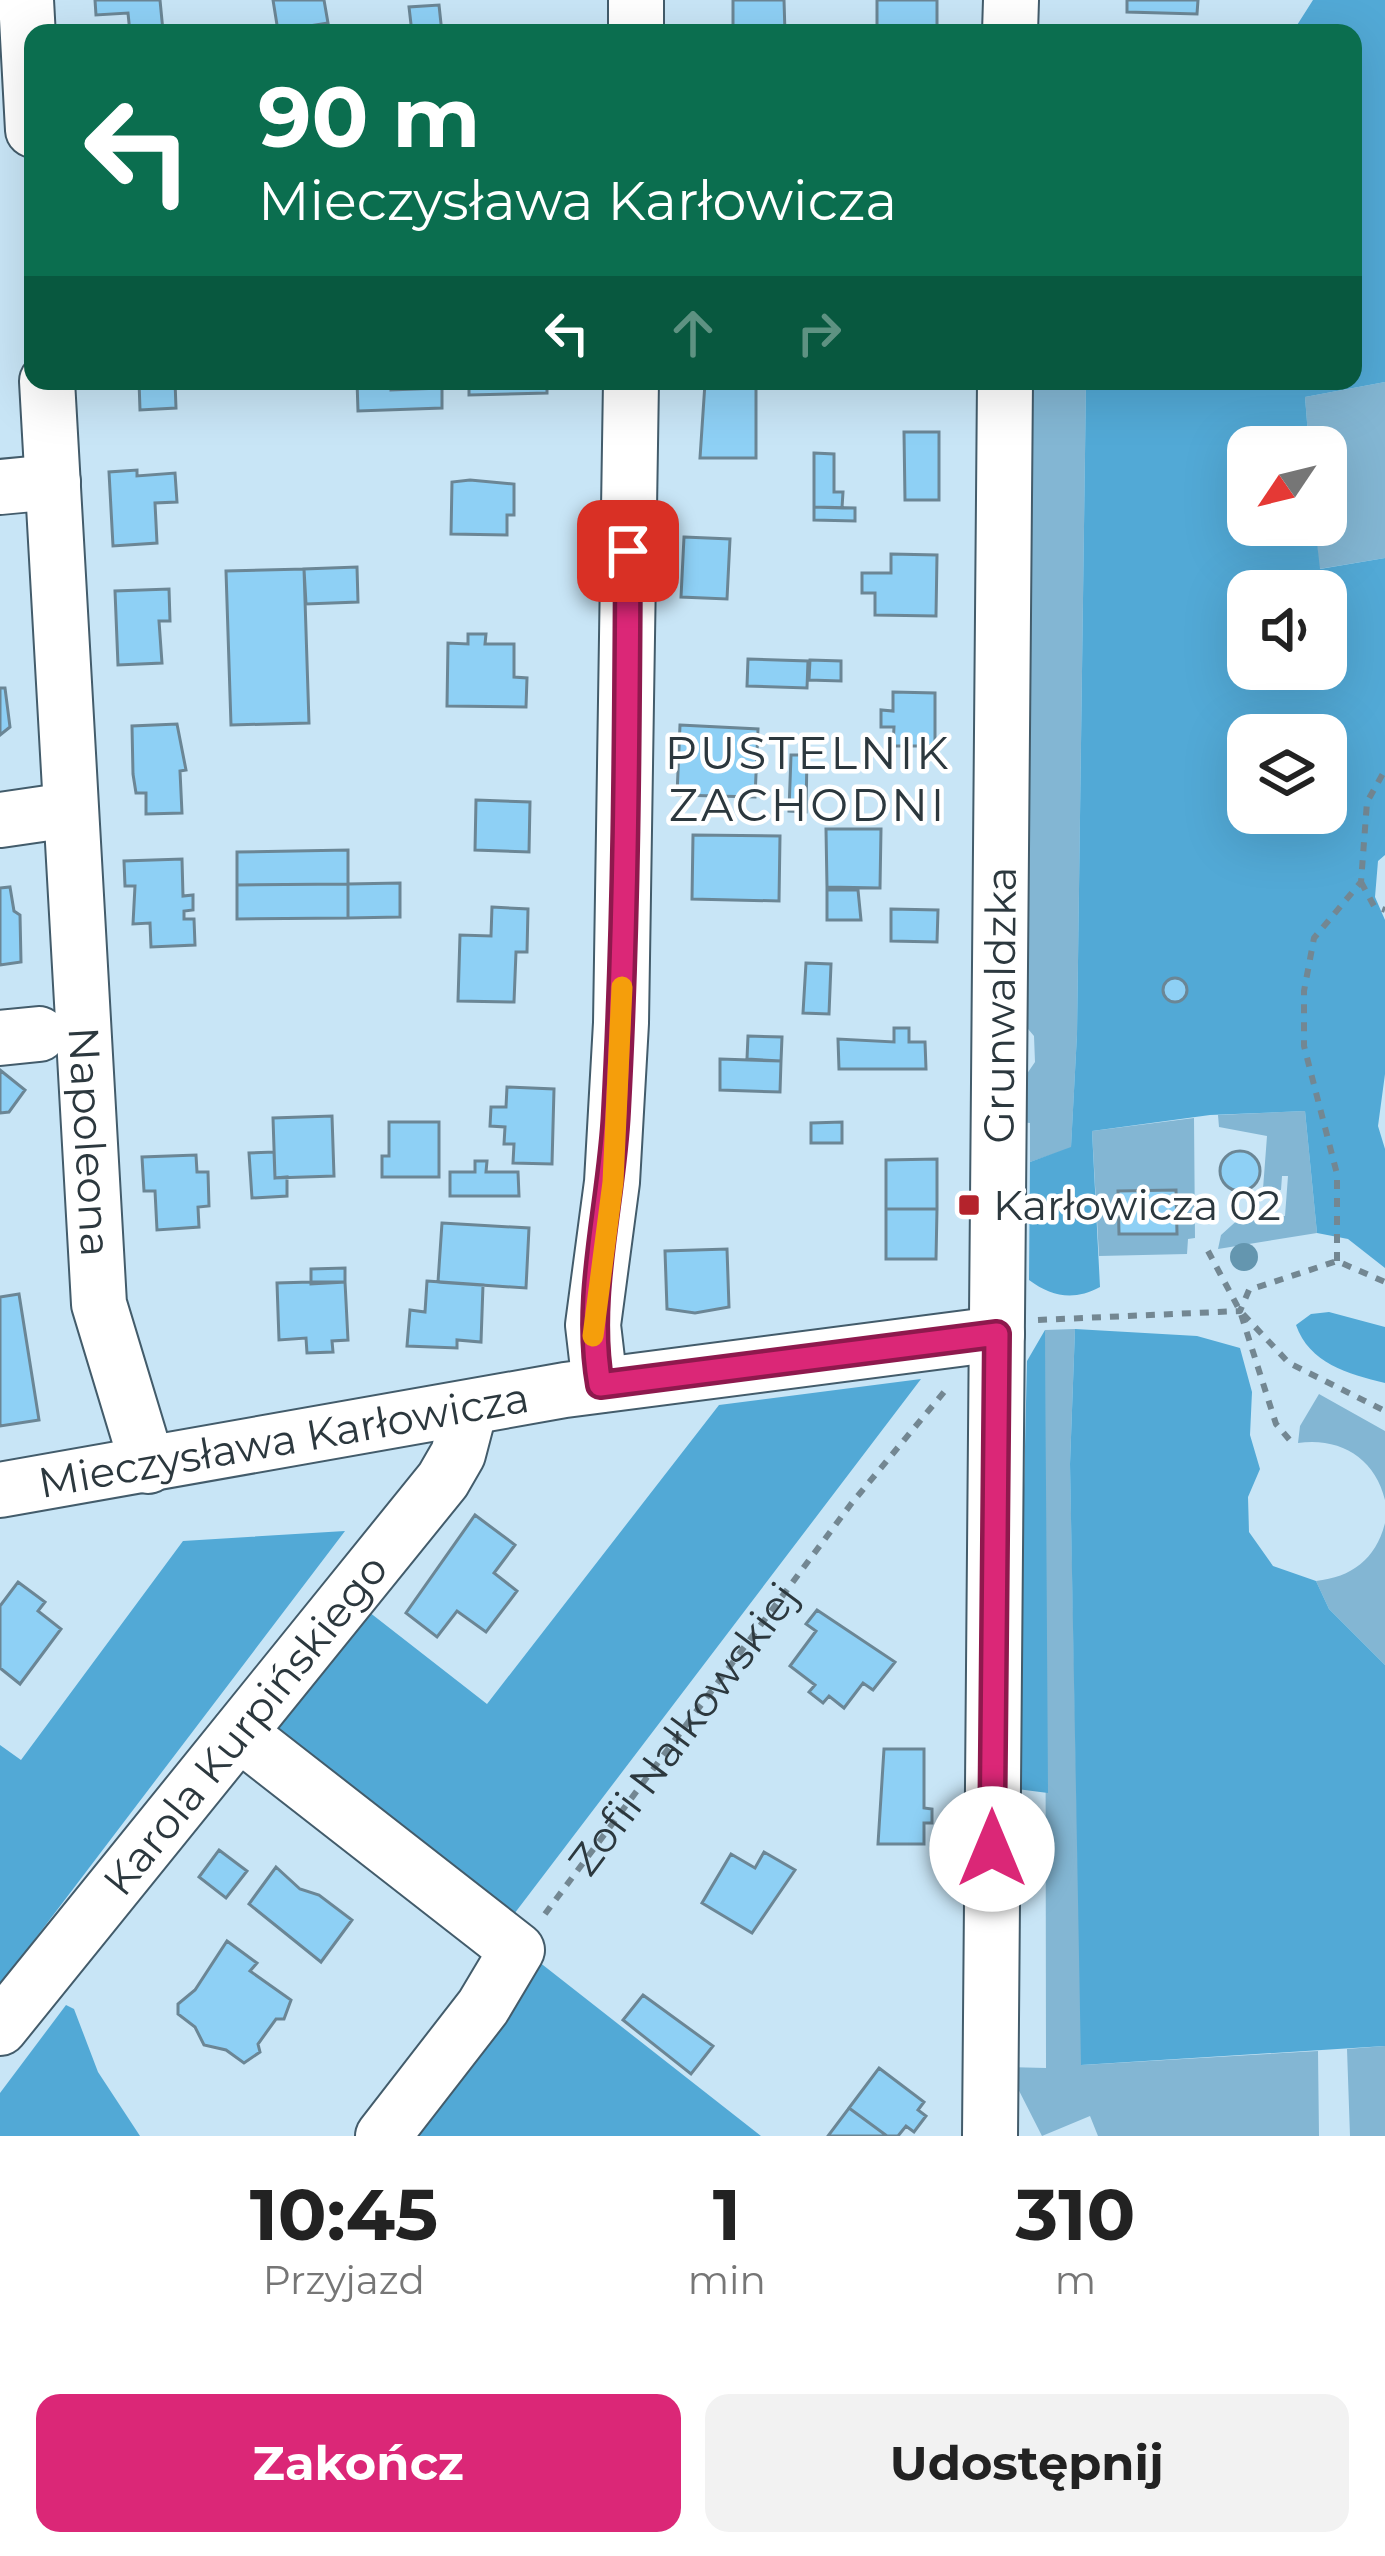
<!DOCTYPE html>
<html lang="pl">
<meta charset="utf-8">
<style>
:root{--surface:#fff;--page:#f2f2f2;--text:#222;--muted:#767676;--accent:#db2777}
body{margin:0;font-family:Montserrat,sans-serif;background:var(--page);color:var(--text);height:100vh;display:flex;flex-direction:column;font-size:45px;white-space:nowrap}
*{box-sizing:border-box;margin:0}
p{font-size:39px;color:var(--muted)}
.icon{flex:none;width:66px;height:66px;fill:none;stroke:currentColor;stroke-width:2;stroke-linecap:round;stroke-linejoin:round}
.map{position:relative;height:2136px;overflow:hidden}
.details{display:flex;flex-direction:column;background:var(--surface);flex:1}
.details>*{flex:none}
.top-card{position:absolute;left:24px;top:24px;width:1338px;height:366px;border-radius:24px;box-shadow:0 12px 48px #0002;background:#0b6e4f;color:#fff;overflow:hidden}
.needle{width:78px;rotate:235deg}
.tools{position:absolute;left:1227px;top:426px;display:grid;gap:24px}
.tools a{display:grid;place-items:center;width:120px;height:120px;border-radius:24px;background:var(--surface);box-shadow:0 12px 48px #0002;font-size:60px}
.pin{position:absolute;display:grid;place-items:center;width:102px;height:102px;color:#fff;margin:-51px;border-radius:24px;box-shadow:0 6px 18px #0006}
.me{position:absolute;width:132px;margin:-66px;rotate:0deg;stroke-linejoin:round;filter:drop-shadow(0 0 9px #0008)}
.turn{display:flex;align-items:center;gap:42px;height:252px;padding:0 36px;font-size:54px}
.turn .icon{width:156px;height:156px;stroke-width:2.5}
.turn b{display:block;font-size:84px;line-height:102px}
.lanes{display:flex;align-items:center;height:114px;padding:0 36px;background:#0003;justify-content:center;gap:60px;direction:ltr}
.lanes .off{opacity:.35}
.eta{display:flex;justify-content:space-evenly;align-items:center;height:204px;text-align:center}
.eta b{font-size:72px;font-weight:700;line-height:84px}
.primary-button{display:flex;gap:24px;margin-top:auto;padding:24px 36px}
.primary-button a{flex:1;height:138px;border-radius:24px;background:var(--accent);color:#fff;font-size:48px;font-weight:700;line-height:138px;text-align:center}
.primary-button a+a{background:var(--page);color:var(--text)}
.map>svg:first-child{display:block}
.green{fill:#83b6d3}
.forest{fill:#52a9d6;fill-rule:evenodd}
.building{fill:#8ed0f5;stroke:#6b8695;stroke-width:3}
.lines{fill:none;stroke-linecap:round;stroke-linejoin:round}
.minor-casing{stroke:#435c6b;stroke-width:58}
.path{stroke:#738792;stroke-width:6;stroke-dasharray:9 9;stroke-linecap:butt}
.minor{stroke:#fff;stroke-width:54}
.tree{fill:#6496af}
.route-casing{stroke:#8e194d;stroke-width:30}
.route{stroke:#db2777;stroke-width:21}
.slow{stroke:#f59e0b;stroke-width:21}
.poi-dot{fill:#b4232c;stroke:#fff;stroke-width:4.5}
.labels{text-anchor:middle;stroke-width:9;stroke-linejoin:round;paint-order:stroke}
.street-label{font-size:42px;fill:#2c383e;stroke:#fff}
.poi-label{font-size:42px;fill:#2c383e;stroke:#fff;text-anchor:start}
.neighbourhood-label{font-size:45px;letter-spacing:3px;fill:#2c383e;stroke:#fff}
</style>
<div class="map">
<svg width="1385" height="2136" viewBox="0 0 1385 2136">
<rect width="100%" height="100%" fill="#c8e5f6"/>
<path class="green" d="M1031,381H1086L1077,1034L1071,1148L1030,1162V1123L1020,1122V1084L1035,1062L1034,1036L1023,1023Z
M1385,382V558L1319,569L1315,525H1326V447H1309L1305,397Z
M1305,1111L1317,1233L1218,1249L1221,1235L1242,1216H1285L1288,1176H1282L1281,1190L1263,1189L1267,1136L1219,1127L1218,1115Z
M1194,1118L1195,1238L1188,1239L1187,1254L1099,1256L1092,1131Z
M1075,1329L1070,1464L1082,2065L1318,2051L1319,2136H1098L1090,2116L1042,2136L1007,2067L1046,2068L1045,1330Z
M1319,1394L1385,1431V1500C1375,1458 1340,1437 1298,1443L1300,1426Z
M1385,1523V1665L1329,1609L1316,1581C1352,1577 1376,1559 1385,1523Z
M1385,2046V2136H1350L1347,2049Z"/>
<path class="forest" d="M1313,0H1385V382L1305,397L1309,447H1248V525H1315L1320,569L1385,558V855L1378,861L1375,897L1385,920V1074L1378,1126L1385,1149V1268L1348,1239L1317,1233L1305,1111L1210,1115L1092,1131L1100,1287C1074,1301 1052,1297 1029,1280L1030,1162L1071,1147L1077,1034L1086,381H1353V33H1292ZM1326,591V669H1248V591ZM1326,735V813H1248V735Z
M1329,1312L1385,1327V1383C1348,1374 1309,1363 1296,1325L1311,1314Z
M1075,1329L1197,1336L1240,1348L1252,1392L1250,1435L1260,1469L1248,1497L1249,1532L1273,1566L1316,1581L1329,1609L1385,1665V2046L1081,2065L1070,1464Z
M1045,1330L1048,1793L1017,1789L1027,1361Z
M921,1379L505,1926L265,1742L369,1612L487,1704L719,1405Z
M345,1531L13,1968L0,1985V1745L21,1760L183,1541Z
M534,1958L761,2136H399Z
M66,2005L74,2009L98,2072L140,2136H0V2093Z"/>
<path class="building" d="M95,0H160L163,31L130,33L128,13L96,15Z
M273,0H324L328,23L278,31Z
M733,0H784L785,33H733Z
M877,0H937V33H877Z
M1127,0H1198L1197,14L1127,12Z
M439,5L442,33H412L409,7Z
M139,381H175L176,408L140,410Z
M357,381H391V390L442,388V408L358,411Z
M469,381H547V393L469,395Z
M726,381H756V458H700L705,383Z
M904,432H939V500H905Z
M814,453L834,454V492H843L842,508L814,507Z
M137,470V476L175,473L177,502L155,503L157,543L113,546L109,472Z
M470,480L514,484V515H507V535L451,534L452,482Z
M814,507L855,508V521L814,520Z
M684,537L730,539L727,599L681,597Z
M891,554L937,555L936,616L875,615V593H862V573H891Z
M357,567L358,602L306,604L304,569Z
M304,569L309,723L231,725L226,571Z
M169,589L170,621H159L162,663L118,665L115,591Z
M468,634H486L485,644H514V677L527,678L526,707L447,706L448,643L468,644Z
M748,659L808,661L807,688L747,686Z
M810,660L841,661V681L809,680Z
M0,688H5L10,727L0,735Z
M893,692L935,693V746H893L894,727H881V710L893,711Z
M177,724L186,770L180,771L182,813L146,814V793H136L133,774L132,726Z
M680,725L758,729L755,797L677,795Z
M791,755H807L806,812L789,811Z
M476,800L530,802L529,852L475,850Z
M826,829H881L880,888L827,887Z
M693,835L780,836L779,901L692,899Z
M348,850V884L237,885V852Z
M182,859L183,896L193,895V910L184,911V919H194L195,945L151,947L150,923L133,924L135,886H125L124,861Z
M400,883V917L348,918V884Z
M348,884V918L237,919V885Z
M10,887L14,911L20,915L21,962L0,965V888Z
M827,890H858L861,920H827Z
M492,907L528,909L527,952H516L514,1002L458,1001L460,935L491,936Z
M891,909L938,910L937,942L891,941Z
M806,963L831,964L829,1014L803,1013Z
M1163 990a12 12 0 1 1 24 0a12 12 0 1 1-24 0Z
M894,1028H909V1042H925L926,1069H839L838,1039L894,1042Z
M748,1036L782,1037L781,1061L747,1059Z
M720,1059L781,1061L780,1092L720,1090Z
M0,1070L25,1090L9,1112L0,1113Z
M507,1087L554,1089L552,1164L513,1163L514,1144H504L505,1127L490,1126L491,1107H506Z
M332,1116L334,1176L275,1178L273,1118Z
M389,1122H439V1177H382V1156H389Z
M842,1122V1143H811V1123Z
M1220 1171a20 20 0 1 1 40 0a20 20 0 1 1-40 0Z
M274,1152L275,1178L287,1177V1196L252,1198L249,1153Z
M196,1155L197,1172H208L209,1206L198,1207L199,1227L157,1230L155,1191H144L142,1157Z
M937,1159V1209H886V1160Z
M475,1161H487L486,1172H518L519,1196H450V1172H475Z
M1176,1190L1177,1234H1119L1118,1191Z
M886,1209H937L936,1259H886Z
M442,1223L529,1228L526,1288L438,1282Z
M727,1249L729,1307L695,1313L667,1309L665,1251Z
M345,1268V1282L311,1284V1269Z
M427,1281L483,1285L481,1342L457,1340V1348L407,1346L410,1310L425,1312Z
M311,1282H345L348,1340L332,1341L333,1352L307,1353L306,1338L279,1340L277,1283Z
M19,1294L39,1420L0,1426V1297Z
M475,1515L515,1545L494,1573L517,1591L486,1632L457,1611L437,1637L406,1613Z
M18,1582L45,1602L38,1611L61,1629L20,1684L0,1668V1606Z
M817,1610L895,1662L873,1690L863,1683L844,1708L829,1696L823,1703L809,1692L815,1685L790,1666L816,1631L806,1624Z
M884,1749H924V1808L932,1809V1823H924V1844H878Z
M219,1850L247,1871L226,1898L199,1877Z
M764,1852L795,1870L752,1933L702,1903L731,1854L755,1868Z
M276,1867L300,1889L319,1895L352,1920L321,1962L249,1904Z
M227,1941L257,1963L250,1971L291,2000L284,2019H276L258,2044L260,2052L244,2063L226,2050L204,2045L195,2027L178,2014V2004L195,1990Z
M643,1995L713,2046L691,2074L623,2020Z
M879,2068L924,2102L918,2110L926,2116L914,2132L906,2126L898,2136H887L849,2108Z
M849,2108L887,2136H828Z"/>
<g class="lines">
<defs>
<g id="minor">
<path d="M26,0L33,130"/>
<path d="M636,33V0"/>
<path d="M1010,33L1011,0"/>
<path id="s2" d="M47,381L99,1304L148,1466"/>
<path d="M0,487L53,482"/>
<path d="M0,820L69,810"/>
<path d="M0,1038L39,1034"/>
<path d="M600,1385L593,1325L612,1182L621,1023L631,381"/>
<path id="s3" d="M0,1490L565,1390L997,1334"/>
<path d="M239,1733L517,1950L483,2007L383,2136"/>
<path id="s4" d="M0,2028L443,1480L458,1454L470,1408"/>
<path id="s5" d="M990,2136L1005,381"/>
</g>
</defs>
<use href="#minor" class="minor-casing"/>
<g class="path">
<path d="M1361,882L1374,906L1385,910"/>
<path d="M1176,1208L1209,1207"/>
<path d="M1208,1251L1240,1311L1276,1424L1294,1445"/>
<path d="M1337,1261V1174L1304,1046V991L1314,938L1361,882L1367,802L1385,770"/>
<path d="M1243,1314L1289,1363L1385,1411"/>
<path d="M1038,1320L1240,1311L1249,1290L1337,1261L1385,1282"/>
<path id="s1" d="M545,1914L851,1504L949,1386"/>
</g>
<use href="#minor" class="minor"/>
</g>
<circle class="tree" cx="1244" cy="1257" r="14"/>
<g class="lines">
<defs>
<path id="route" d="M628,551C627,738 626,925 616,1111C612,1201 584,1296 600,1385L997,1334L992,1849"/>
</defs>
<use href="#route" class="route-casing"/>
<use href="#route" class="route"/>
<path class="slow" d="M593,1336L613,1182L622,987"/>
</g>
<rect class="poi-dot" x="957" y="1193" width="24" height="24" rx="6"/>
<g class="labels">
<g class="street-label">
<text dy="15" stroke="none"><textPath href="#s5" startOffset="1131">Grunwaldzka</textPath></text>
<text dy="15" stroke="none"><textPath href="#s2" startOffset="762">Napoleona</textPath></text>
<text dy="15" stroke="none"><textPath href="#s3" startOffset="288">Mieczysława Karłowicza</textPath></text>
<text dy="15" stroke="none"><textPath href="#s4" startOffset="390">Karola Kurpińskiego</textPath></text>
<text dy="15" stroke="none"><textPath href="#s1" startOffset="231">Zofii Nałkowskiej</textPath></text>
</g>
<g class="poi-label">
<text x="993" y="1220">Karłowicza 02</text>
</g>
<g class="neighbourhood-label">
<text x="808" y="769">PUSTELNIK<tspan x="808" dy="52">ZACHODNI</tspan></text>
</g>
</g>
</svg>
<div class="tools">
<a><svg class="needle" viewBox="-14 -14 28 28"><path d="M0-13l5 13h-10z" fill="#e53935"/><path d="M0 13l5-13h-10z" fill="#767676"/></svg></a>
<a><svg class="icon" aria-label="sound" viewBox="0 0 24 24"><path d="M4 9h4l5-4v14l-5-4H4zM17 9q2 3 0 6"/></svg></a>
<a><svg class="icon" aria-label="layers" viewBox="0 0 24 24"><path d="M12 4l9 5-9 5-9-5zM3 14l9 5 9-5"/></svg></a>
</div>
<div class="pin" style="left:628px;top:551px;background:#d93025"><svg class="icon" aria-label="arrive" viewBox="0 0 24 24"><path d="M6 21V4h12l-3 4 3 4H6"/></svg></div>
<svg class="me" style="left:992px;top:1849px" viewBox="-20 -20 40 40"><circle r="19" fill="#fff"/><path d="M0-13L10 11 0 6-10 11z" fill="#db2777"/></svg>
<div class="top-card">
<div class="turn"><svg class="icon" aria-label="left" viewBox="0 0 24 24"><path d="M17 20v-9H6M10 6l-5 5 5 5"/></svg><div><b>90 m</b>Mieczysława Karłowicza</div></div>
<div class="lanes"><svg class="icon" aria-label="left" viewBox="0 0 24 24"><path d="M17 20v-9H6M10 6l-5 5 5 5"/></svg><svg class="icon off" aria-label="ahead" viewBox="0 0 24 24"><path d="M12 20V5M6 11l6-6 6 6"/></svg><svg class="icon off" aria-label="right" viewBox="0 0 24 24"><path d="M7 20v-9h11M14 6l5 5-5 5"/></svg></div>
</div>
</div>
<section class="details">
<div class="eta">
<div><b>10:45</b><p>Przyjazd</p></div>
<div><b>1</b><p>min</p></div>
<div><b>310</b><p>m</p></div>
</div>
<div class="primary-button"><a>Zakończ</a><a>Udostępnij</a></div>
</section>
